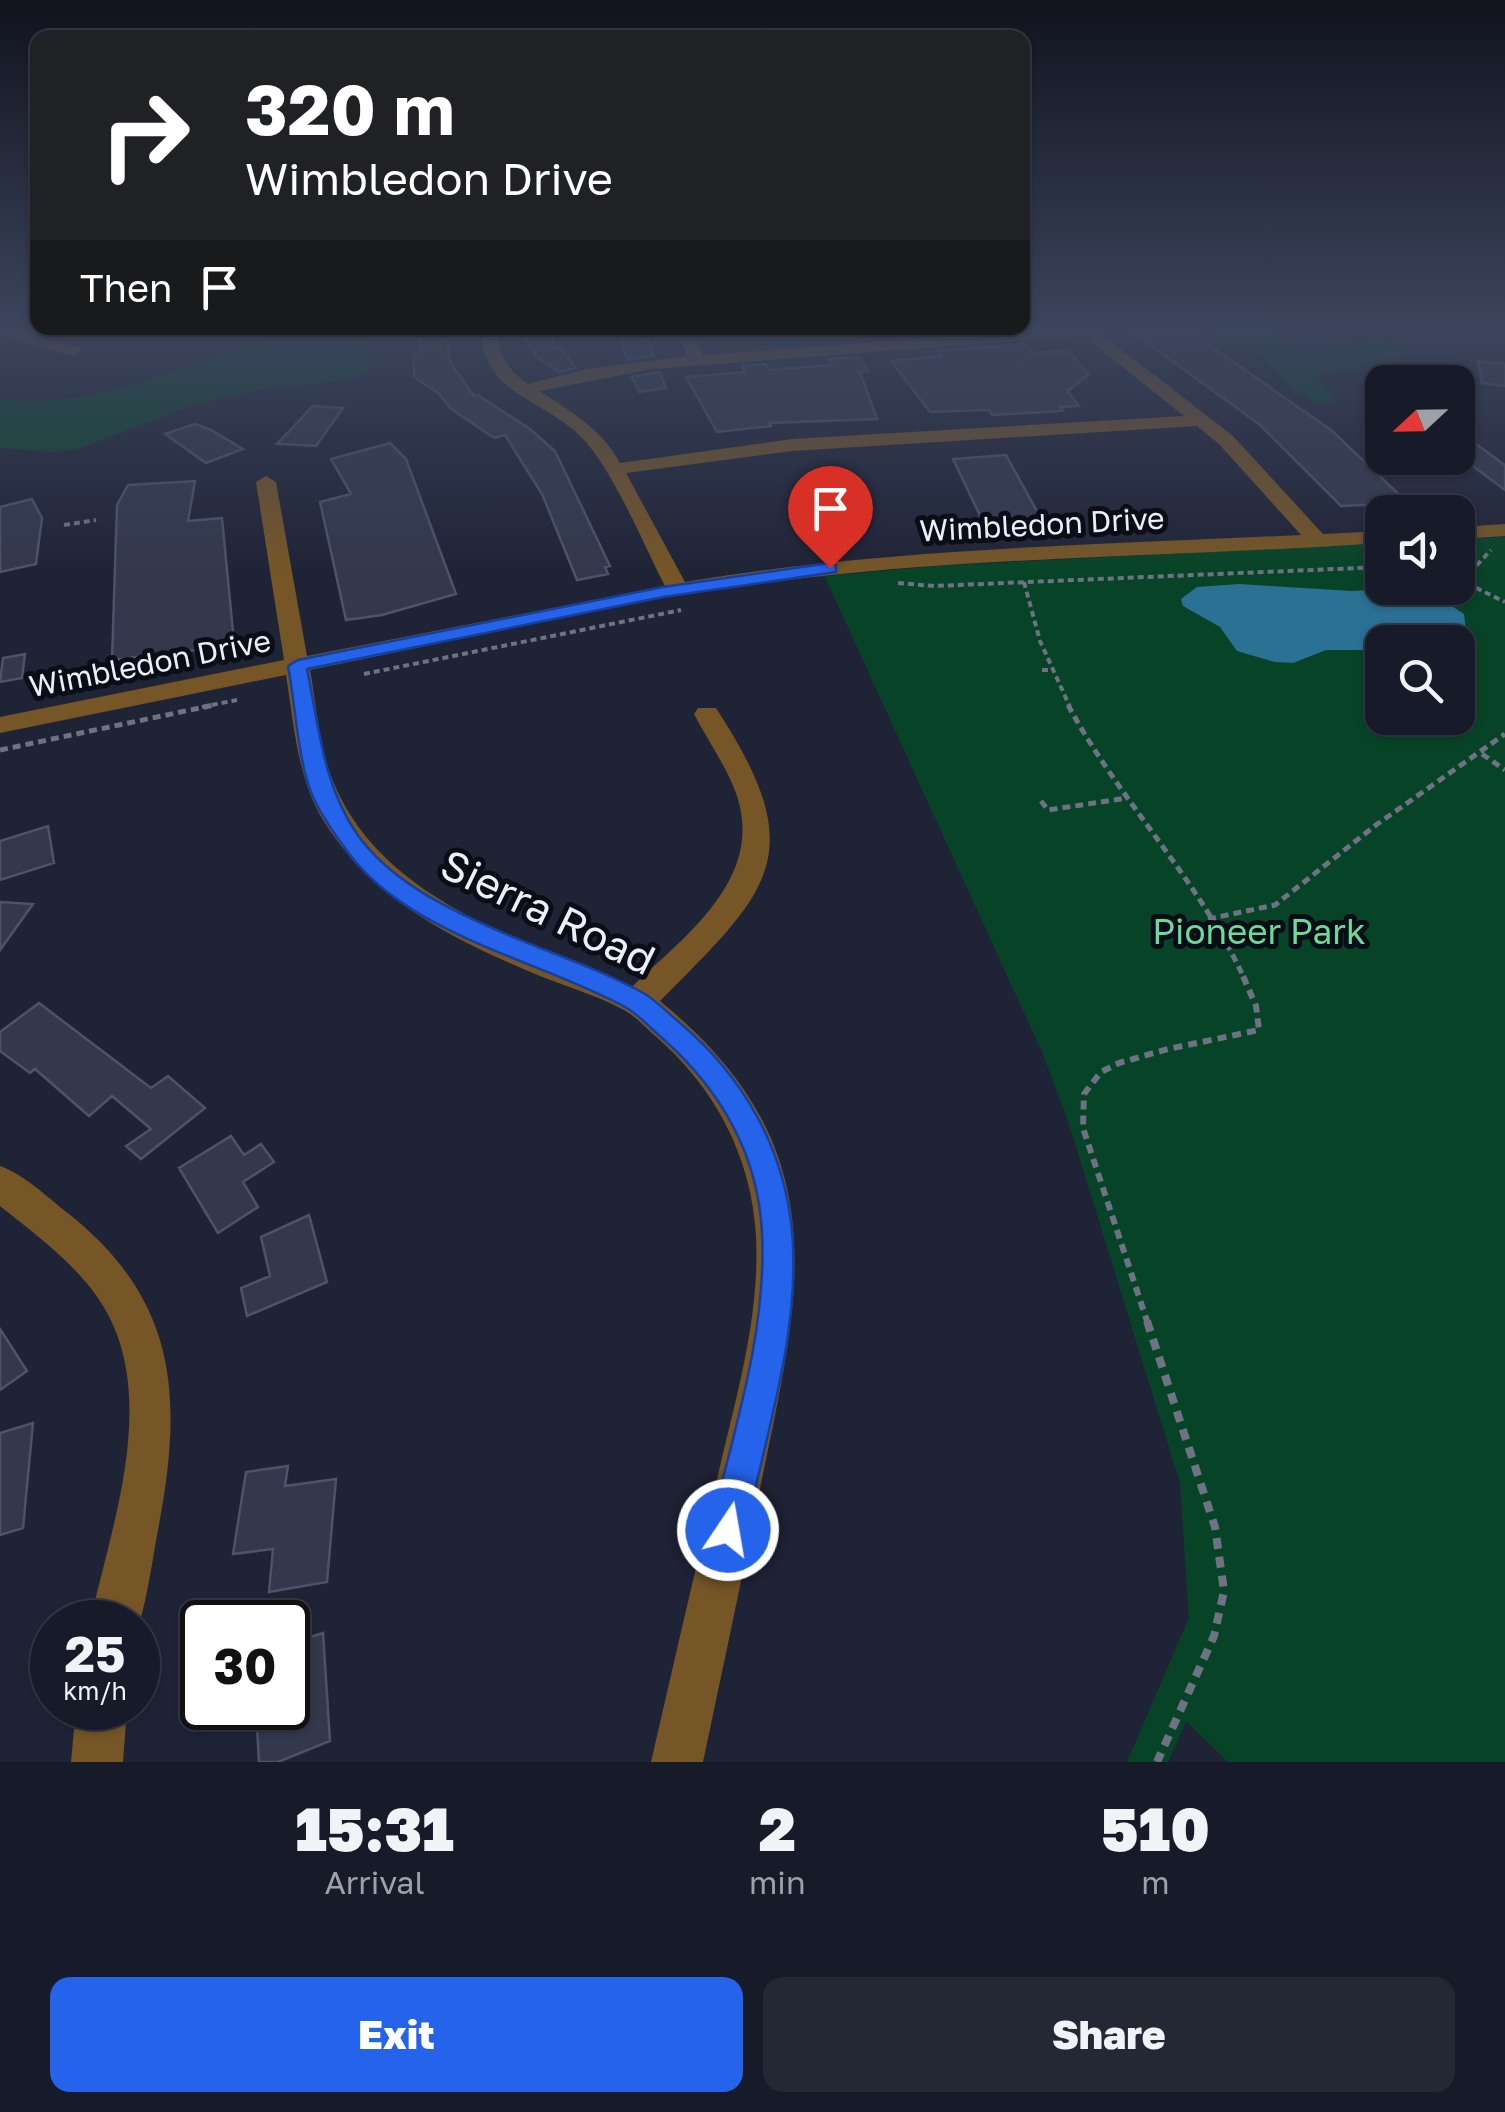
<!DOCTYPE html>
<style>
:root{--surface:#171a28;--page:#242734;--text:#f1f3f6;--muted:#9ea1a8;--line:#363845;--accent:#2563eb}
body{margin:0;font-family:"Golos Text",sans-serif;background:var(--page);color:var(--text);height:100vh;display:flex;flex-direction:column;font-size:38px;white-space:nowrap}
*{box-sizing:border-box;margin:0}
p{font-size:32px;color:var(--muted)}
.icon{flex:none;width:55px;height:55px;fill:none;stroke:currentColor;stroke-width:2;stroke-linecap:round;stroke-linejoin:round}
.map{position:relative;height:1762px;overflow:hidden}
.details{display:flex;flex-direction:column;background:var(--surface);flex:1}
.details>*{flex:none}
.banner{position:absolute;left:30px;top:30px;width:1000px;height:305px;border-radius:20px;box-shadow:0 2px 8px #0004,0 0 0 2px var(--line);background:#202124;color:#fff;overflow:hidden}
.needle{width:65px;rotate:248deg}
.tools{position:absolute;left:1365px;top:365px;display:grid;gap:20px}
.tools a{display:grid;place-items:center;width:110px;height:110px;border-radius:20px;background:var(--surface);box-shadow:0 2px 8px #0004,0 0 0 2px var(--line);font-size:50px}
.speed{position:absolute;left:30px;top:1600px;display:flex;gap:20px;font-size:50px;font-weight:700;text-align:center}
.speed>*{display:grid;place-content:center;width:130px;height:130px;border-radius:50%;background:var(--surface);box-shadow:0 2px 8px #0004,0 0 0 2px var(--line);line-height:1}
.speed small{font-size:25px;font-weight:400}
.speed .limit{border:5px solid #111;border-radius:15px;background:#fff;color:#111}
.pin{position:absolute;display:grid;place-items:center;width:85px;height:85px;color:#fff;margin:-102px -42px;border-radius:50% 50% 50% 0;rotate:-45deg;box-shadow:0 0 10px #0007}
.pin .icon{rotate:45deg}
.me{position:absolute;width:110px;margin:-55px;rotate:12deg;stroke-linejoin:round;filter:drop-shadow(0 0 8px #0008)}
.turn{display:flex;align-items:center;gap:35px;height:210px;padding:0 50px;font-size:45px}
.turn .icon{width:130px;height:130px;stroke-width:2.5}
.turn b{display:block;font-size:70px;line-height:85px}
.then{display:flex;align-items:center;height:95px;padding:0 50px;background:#0003;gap:20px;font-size:38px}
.eta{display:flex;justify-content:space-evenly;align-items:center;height:170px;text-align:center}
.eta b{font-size:60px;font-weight:800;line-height:70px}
.primary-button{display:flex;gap:20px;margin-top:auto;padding:20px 50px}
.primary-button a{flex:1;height:115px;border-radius:20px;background:var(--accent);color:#fff;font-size:40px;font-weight:800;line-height:115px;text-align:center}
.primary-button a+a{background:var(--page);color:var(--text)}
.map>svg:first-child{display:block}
.green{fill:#074427;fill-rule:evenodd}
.water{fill:#2a7194}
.building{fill:#33384c;stroke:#4d5369;stroke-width:2.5}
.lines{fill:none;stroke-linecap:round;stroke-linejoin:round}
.path-far3{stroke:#6e7283;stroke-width:4;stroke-dasharray:6 4;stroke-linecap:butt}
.path-far2{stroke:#6e7283;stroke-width:5;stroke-dasharray:8 5;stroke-linecap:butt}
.path-far1{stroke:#6e7283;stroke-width:6;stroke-dasharray:9 6;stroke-linecap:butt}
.path{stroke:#6e7283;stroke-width:8;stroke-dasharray:11 8;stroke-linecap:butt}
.minor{fill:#765627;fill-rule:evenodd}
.route{fill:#2563eb;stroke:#184099;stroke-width:2.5}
.labels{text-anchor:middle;stroke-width:10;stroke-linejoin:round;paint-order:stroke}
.far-street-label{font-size:30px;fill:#ebeffc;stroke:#0b0d16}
.park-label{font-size:35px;fill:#69dc9b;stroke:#0b0d16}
.near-street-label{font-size:42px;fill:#ebeffc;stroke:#0b0d16}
</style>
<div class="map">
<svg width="1505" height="1762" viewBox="0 0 1505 1762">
<rect width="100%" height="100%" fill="#1f2336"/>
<path class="green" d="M1199,326H1280L1276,336C1313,375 1369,318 1408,350L1404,355L1356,370L1320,375L1318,379L1336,402L1320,406L1291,389L1266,358Z
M305,328L357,329L370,353L369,371L350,380L264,389L196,404L75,450L47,452L0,448V399C107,413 204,353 305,328Z
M1505,537V1762H1228L1186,1721L1168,1762H1127L1189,1618L1180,1483L1068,1121L1042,1052L825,577H816L935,566L1382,543V588H1458V539ZM1382,642H1458V718H1382Z"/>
<path class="water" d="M1239,584L1352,591L1400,588L1432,593L1464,614L1466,631L1444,642H1382V650H1326L1293,663L1275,662L1237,651L1220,627L1183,606L1181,599L1197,587Z"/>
<path class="building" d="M1124,326H1182L1331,430L1408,503L1341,506L1260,425Z
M426,328H445L450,362L474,396L478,395L530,429L555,451L610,566L605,567L608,574L577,580L542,494L505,435L494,438L450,408L438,393L414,377V355L420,354V336L426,335Z
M622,328H644L654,356L627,360L619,332H623Z
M551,333L554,348L560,347L576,368L559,372L538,358L524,337Z
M1024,344L1033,353L1068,351L1089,374L1068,391L1079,406L1060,407L1063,411L992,415L989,410L930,412L891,361L941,356L937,351Z
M859,357L868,371L860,372L877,419L770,423L771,426L717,432L686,377L745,372L742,366L766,364L769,370L832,365L828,359Z
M1478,361L1505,364V386L1482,383Z
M660,372L666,388L639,392L632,377Z
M313,406L343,408L316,446L277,444Z
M195,424L211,430L243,449L206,463L165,434Z
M1458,431L1505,465V490L1458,455Z
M390,443L406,459L456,594L382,615L346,620L320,502L351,494L331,459Z
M1006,455L1044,524L985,526L953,459Z
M195,481L188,521L222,518L234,642L197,650L112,660L117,505L128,485Z
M32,499L42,518L36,564L0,572V507Z
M25,654L22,678L0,682L3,658Z
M48,826L54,863L0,880V841Z
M0,902L33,904L0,950Z
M39,1003L151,1088L168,1076L205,1108L141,1159L126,1146L151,1129L112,1096L89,1116L35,1069L30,1073L0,1051V1032Z
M231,1136L244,1155L261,1144L274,1162L243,1182L258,1207L218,1233L179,1168Z
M309,1215L327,1282L247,1316L241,1288L270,1276L261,1237Z
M0,1329L27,1371L0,1390Z
M33,1423L23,1528L0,1535V1433Z
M288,1466L285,1486L336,1479L327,1582L269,1592L273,1549L233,1554L246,1472Z
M323,1633L330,1741L278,1762H259L256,1708H288V1644Z"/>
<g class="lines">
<path class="path-far3" d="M64,525L96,520
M1458,579L1505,602
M1463,580L1491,550
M1024,582L1040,641L1070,707
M898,583L934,586L1382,567
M1042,670H1054
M364,674L681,610
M202,707L237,700"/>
<path class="path-far2" d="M1068,705C1119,800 1199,880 1244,978
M0,750L214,705
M1482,754L1505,770
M1041,801L1048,810L1127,798
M1208,919L1275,905L1376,825L1505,734"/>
<path class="path-far1" d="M1148,1324L1083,1128L1084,1094L1101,1072L1119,1063L1168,1049L1259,1030L1256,1006L1243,976"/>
<path class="path" d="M1147,1321L1215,1527L1224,1591L1214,1636L1157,1762"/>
<path class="minor" d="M0,326L79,348L81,351L73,356L0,335Z
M1091,326L1233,436L1323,534L1382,531V543C1177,557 968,556 763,583C611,602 460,640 310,670C316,702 318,737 328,768C372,898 519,939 633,986C686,935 764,879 737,796C727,767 708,741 694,714L698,708H716C812,855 771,889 660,1001C836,1145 803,1282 762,1479C743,1573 723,1668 703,1762H651C673,1666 695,1571 718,1475C736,1396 760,1318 756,1237C752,1156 714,1086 653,1034C644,1026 635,1016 624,1010C598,996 568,987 540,976C456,941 373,901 323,820C297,777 294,724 286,675L0,733V717L284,660L256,482L266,476L276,482L307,656L665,586C642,542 610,461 575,431C531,394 485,393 480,328H496C501,356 504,367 528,384L586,369L687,356L675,328H691L703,355ZM1084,336L1184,416L792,439L620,463C602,429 571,412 540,391L652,369ZM1197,426L1219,444L1301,535C1096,545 888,548 685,582L626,473L792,451Z
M1505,524V536L1458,539V527Z
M0,1166C25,1175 47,1197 69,1214C179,1302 183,1399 158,1530C152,1561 148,1596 138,1627V1622H90C112,1523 161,1394 100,1301C75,1263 35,1234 0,1206Z
M76,1708H127L123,1762H71Z"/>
</g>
<linearGradient id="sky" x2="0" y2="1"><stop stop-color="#11131e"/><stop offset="0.57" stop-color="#3c455d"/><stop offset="1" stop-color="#3c455d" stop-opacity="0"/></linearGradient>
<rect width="1505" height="573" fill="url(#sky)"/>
<path class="route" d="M830,563L836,565V572L663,597L307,669C319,727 323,785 357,834C390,881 448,909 499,931C547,952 600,969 645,994C658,1002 669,1014 680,1023C743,1076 784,1148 792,1231C801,1330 766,1433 746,1530L741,1542L728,1547L715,1542L710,1530C733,1433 767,1333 762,1233C758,1152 720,1089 661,1037C650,1028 639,1015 627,1008C538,959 401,934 342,844C331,829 318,810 311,792C298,760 295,702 288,666L298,660L663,587Z"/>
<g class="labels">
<g class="far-street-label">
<text transform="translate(1042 525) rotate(-3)" y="10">Wimbledon Drive</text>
<text transform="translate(150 664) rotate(-11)" y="10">Wimbledon Drive</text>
</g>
<g class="park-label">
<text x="1259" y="944">Pioneer Park</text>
</g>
<g class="near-street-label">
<text transform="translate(548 912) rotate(26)" y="15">Sierra Road</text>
</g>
</g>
</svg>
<div class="tools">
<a><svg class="needle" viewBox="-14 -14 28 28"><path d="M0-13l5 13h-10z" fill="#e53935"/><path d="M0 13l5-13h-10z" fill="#9ea1a8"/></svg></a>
<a><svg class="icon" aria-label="sound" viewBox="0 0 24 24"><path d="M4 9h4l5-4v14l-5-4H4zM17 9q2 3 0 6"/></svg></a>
<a><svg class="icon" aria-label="search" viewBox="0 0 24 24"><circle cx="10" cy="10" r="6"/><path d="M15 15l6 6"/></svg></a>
</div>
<div class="speed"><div>25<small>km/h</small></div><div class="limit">30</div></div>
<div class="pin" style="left:830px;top:568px;background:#d93025"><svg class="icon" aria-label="arrive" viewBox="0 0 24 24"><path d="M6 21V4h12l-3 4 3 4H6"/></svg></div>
<svg class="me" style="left:728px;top:1530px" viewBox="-20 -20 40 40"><circle r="17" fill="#2563eb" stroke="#fff" stroke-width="3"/><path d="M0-11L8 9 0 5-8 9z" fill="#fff"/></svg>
<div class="banner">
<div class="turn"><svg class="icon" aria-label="right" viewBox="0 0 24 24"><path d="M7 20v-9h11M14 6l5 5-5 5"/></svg><div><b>320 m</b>Wimbledon Drive</div></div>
<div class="then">Then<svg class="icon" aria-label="arrive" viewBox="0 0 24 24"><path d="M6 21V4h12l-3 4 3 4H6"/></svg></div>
</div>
</div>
<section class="details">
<div class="eta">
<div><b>15:31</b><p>Arrival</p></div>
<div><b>2</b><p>min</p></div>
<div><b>510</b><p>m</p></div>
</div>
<div class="primary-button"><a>Exit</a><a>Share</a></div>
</section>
